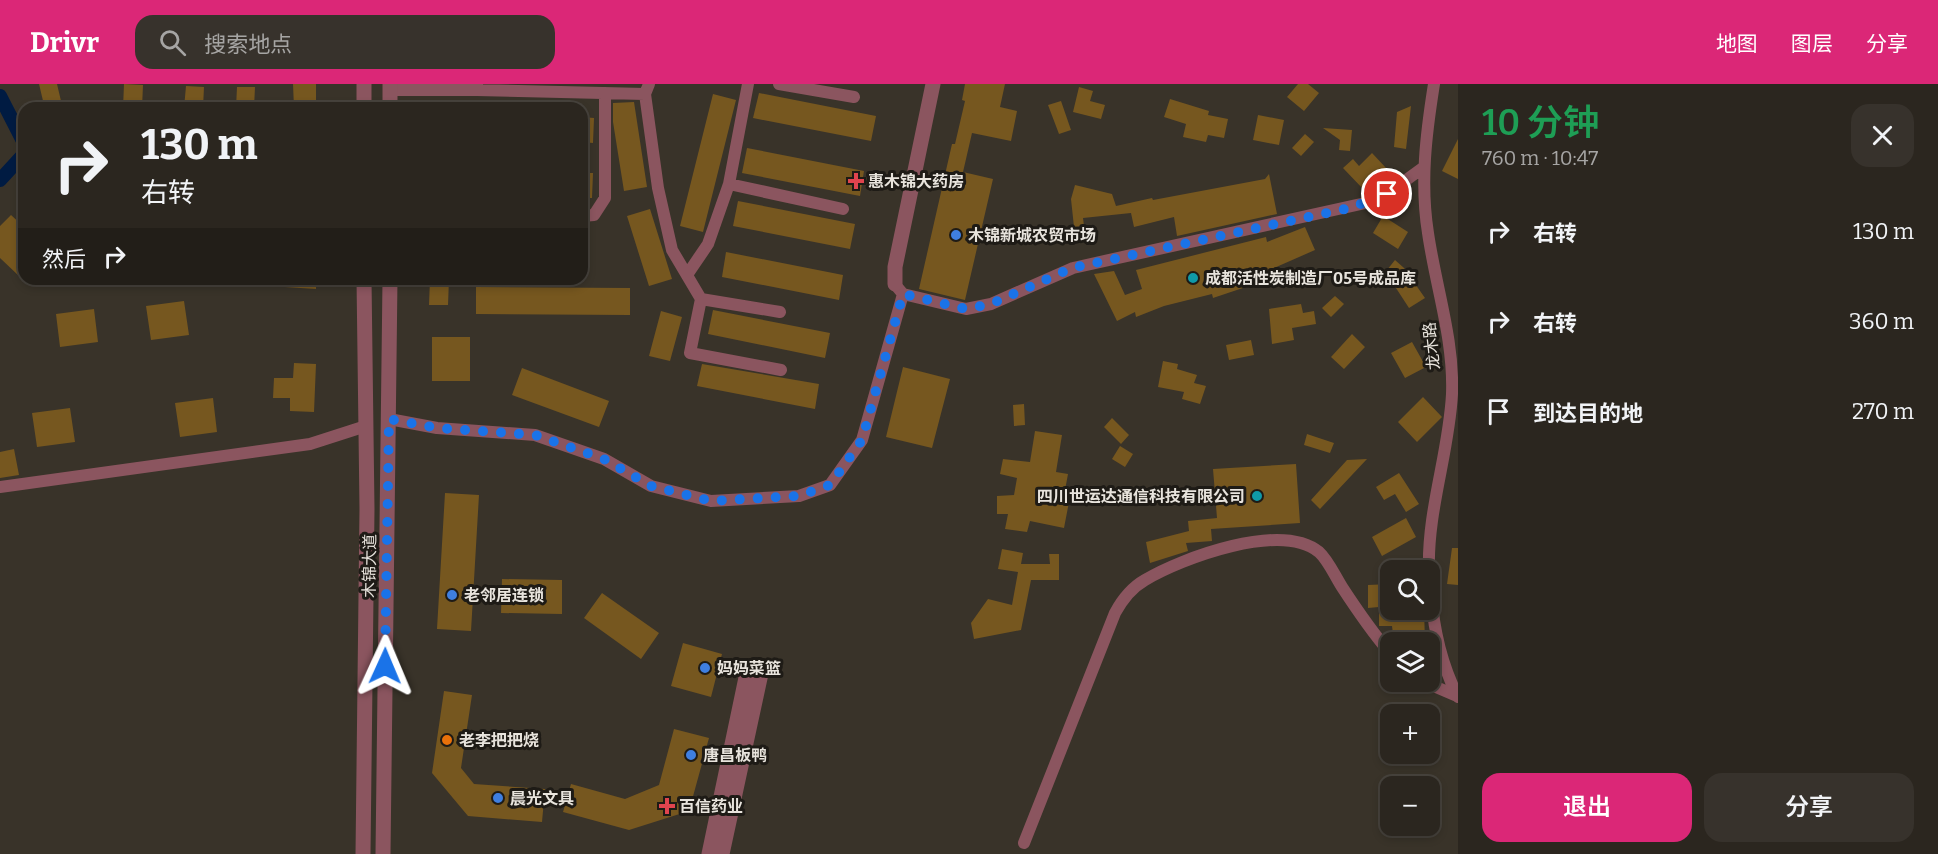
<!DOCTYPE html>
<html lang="zh">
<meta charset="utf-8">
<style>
:root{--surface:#2b261f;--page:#37322c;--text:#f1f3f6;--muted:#a6a5a4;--line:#47433d;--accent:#db2777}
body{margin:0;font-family:Bitter,"Noto Sans SC",serif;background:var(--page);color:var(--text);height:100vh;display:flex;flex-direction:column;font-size:22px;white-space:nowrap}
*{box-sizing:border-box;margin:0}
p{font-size:20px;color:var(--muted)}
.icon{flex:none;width:33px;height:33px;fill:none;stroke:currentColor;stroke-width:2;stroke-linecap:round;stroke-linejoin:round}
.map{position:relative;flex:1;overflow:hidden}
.drawer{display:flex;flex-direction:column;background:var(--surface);width:480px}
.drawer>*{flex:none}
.guide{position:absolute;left:18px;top:18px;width:570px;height:183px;border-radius:18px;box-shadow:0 3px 9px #0003,0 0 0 2px var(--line);background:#2b261f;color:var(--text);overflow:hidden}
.buttons{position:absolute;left:1380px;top:476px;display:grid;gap:12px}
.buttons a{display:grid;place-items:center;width:60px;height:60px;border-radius:12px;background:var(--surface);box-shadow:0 3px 9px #0003,0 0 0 2px var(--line);font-size:30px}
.pin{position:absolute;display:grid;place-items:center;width:51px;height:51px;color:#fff;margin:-26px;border:3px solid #fff;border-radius:50%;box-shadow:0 2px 6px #0007}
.me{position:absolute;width:66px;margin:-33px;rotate:1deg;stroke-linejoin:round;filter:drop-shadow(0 0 4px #0008)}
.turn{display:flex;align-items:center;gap:21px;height:126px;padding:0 24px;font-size:27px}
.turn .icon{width:78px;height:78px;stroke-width:2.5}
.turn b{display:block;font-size:42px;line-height:51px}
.then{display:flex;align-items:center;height:57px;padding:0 24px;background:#0003;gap:12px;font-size:22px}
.round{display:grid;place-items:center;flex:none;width:63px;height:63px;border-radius:18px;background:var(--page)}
.headline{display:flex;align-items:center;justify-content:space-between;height:102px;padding:0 24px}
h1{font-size:36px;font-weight:600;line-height:45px;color:#1e9e55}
.cta{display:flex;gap:12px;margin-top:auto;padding:12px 24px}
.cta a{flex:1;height:69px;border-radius:18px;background:var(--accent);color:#fff;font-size:24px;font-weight:600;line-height:69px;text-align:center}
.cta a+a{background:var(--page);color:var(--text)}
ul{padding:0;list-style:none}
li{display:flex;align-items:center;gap:18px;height:90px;padding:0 24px}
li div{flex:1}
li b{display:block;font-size:22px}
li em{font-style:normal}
header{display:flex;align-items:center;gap:36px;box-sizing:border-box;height:84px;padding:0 30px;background:var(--accent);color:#fff}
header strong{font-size:28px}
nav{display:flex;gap:33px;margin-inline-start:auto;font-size:21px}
.search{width:420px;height:54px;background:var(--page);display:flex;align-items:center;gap:15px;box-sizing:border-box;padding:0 21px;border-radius:18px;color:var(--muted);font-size:22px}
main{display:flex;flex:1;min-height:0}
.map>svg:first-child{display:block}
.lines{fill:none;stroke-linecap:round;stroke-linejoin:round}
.canal{stroke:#001b42;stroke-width:14}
.building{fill:#76571f}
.minor{stroke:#8b555f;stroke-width:12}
.tertiary{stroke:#8b555f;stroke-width:15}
.route{stroke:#1a73e8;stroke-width:10;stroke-dasharray:0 18}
.health-dot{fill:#e0444e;stroke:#1e1b16;stroke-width:2}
.shop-dot{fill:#3f7fe0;stroke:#1e1b16;stroke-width:2}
.culture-dot{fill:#0f9aa8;stroke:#1e1b16;stroke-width:2}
.food-dot{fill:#e8710a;stroke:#1e1b16;stroke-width:2}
.labels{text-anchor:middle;stroke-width:6;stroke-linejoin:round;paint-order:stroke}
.poi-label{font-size:16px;font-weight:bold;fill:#e8e4dd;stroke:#1e1b16;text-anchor:start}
.street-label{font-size:16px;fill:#e8e4dd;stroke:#1e1b16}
</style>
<header>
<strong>Drivr</strong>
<div class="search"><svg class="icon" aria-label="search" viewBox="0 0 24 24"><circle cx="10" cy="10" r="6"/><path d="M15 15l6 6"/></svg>搜索地点</div>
<nav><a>地图</a><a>图层</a><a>分享</a></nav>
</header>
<main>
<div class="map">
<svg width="1458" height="770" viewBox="0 0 1458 770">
<rect width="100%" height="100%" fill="#393329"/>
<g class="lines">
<path class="canal" d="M0,12L24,59
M0,96L24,70"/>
</g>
<path class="building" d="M39,0H57L61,17L44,21Z
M124,0L143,1L142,24H123Z
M293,0H316V24H294Z
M965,0H1005L1000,23L1017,27L1011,57L972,49L963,88L993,95L965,216L919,205L952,60H955L965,17L962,16Z
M1298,0H1308L1319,9L1304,27L1287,13Z
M186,2L204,3L203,24H184Z
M237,3H255L254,24H236Z
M1079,3L1093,7L1090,17L1105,21L1101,35L1073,28Z
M759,9L876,32L871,57L753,34Z
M713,10L736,16L703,148L680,142Z
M1170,15L1209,27L1208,31L1228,35L1224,54L1208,51L1206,58L1183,53L1186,40L1164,33Z
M1061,17L1071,46L1059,50L1048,21Z
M634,18L647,103L624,107L613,38V19Z
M1411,22L1406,65L1394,63L1397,28Z
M1258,31L1284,36L1279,61L1253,56Z
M582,33L594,34L593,59L582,58Z
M1323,44L1352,46L1350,67L1339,66L1340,56Z
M1305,50L1314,58L1301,72L1292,64Z
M1458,55V95L1442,87Z
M747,64L864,87L860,112L742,89Z
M1372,69L1387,85L1364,106L1343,84L1353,75L1359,82Z
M582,89H593L592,114H582Z
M1269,90L1277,130L1177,152L1174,133L1134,143L1131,129L1083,134L1084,142L1074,143L1071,115L1075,101L1112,110L1116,122L1152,114L1153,116L1265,95Z
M738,117L855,140L850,165L733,142Z
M650,125L672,195L649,202L627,132Z
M11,131L24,143V155L19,161L24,165V186L19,192L0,174V142Z
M1383,132L1408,148L1398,165L1373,149Z
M1305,143L1315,166L1274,184L1276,193L1213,214L1212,210L1164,222L1136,233L1135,228L1117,237L1094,190L1114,187L1125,211L1142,205L1136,186L1266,153L1267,158Z
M726,168L843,191L839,216L722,193Z
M1395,176L1404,184L1425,214L1409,224L1394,201L1400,197L1387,186Z
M285,195H316V205L285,203Z
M430,195H449L448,221H429Z
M476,203L630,204V231L476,230Z
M1335,212L1344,220L1331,233L1322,224Z
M184,217L189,251L151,256L146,222Z
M1301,220L1303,229L1314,227L1316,240L1292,244L1294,256L1272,260L1269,225Z
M94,225L98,258L60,263L56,230Z
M713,226L830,249L825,274L708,250Z
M661,227L682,233L670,277L649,272Z
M1352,250L1365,263L1344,285L1331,273Z
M432,253H470V297H432Z
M1251,256L1254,271L1229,276L1226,261Z
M1412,258L1426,283L1405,294L1391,269Z
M1163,277L1178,280L1177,285L1197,291L1194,299L1206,302L1200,320L1182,315L1184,308L1158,303Z
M294,279L316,280L314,328L290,327V314H273L274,294H293Z
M702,280L819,300L815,325L697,302Z
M903,283L950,295L932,364L886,353Z
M522,284L609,317L599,343L512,311Z
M1423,313L1442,333L1417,358L1398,338Z
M213,314L217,348L180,353L175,319Z
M1024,320L1025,341L1014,342L1013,321Z
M70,324L75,358L37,363L32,329Z
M1112,334L1129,351L1121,360L1104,343Z
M1035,347L1062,351L1056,388L1068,390L1063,417L1069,418L1064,444L1030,437L1027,448L1005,445L1008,430H997V412L1014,411L1017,394L1000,390L1003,375L1030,378Z
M1307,350L1334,359L1330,369L1304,361Z
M1120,362L1133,370L1125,383L1112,375Z
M14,365L19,391L0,394V368Z
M1367,375L1320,425L1311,416L1347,376Z
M1296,380L1300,439L1211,445L1212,457L1186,459L1188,467L1150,479L1146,458L1189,447L1188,437L1217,434L1213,385Z
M1399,389L1419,420L1406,428L1395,410L1384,416L1376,403Z
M445,409L479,411L471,547L437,545Z
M1406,434L1416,453L1382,472L1372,453Z
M1452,464H1458V501L1447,500Z
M1002,465L1023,469L1021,480H1050L1049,470H1059V496H1031L1021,546L974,555L971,539L988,515L1012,521L1018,488L998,485Z
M502,495L562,496V530L501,529Z
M1390,500V525H1424L1425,558H1394L1392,542H1379V523L1368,524V501Z
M602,509L659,549L641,575L584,534Z
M683,559L722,570L711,613L671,602Z
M444,607L472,611L461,684L474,700L545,705L542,738L468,732L432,689Z
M674,645L709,654L689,727L629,746L563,728L571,700L625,715L659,701Z"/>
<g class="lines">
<path class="minor" d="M477,0V6L645,10
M649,0L645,10L658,104L672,166L701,215L690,269L781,286
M779,0L854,13
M390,6H477
M729,100L843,125
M582,132L594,131L605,114V9
M687,191L708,160L729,100L748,0
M898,204L903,210L966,225L991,220L1073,184L1370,118L1387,110L1424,83
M701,215L780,228
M389,335L437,344L535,351L604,375L651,402L711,417L799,412L830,401L862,356L903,210
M0,403L310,360L366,342
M1429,486C1427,427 1449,369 1452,310C1454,255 1436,204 1428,149C1420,99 1426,50 1434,0
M1430,490C1431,531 1439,576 1458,613
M1422,597L1457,612
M1024,759L1115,529C1122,516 1131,504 1145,496C1182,474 1281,437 1319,468C1328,476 1335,492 1342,503C1357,526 1372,548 1390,569"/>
<path class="tertiary" d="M364,0V24
M390,0V24
M895,200V183L933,0
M363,770L367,425L364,195
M383,770L390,195
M709,770L748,584L762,585L722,770"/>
</g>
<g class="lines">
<path class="route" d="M385,582L389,335L437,344L535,351L604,375L651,402L711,417L799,412L830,401L862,356L903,210L966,225L991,220L1072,184L1350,124L1387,110"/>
</g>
<g class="health-dot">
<path d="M853 88h6v6h6v6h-6v6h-6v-6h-6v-6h6z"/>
<path d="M664 713h6v6h6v6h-6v6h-6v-6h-6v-6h6z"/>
</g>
<g class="shop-dot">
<circle cx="956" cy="151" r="6"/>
<circle cx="452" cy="511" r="6"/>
<circle cx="705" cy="584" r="6"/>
<circle cx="691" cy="671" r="6"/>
<circle cx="498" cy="714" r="6"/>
</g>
<g class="culture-dot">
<circle cx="1193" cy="194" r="6"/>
<circle cx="1257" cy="412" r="6"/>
</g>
<circle class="food-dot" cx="447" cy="656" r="6"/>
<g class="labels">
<g class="poi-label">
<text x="868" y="103">惠木锦大药房</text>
<text x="968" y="157">木锦新城农贸市场</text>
<text x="1205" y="200">成都活性炭制造厂05号成品库</text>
<text x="1245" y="418" text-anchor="end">四川世运达通信科技有限公司</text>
<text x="464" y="517">老邻居连锁</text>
<text x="717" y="590">妈妈菜篮</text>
<text x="459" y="662">老李把把烧</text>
<text x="703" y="677">唐昌板鸭</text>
<text x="510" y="720">晨光文具</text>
<text x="679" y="728">百信药业</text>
</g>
<g class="street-label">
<text transform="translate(1431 262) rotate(-96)" y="6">龙木路</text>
<text transform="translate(369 482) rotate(-89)" y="6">木锦大道</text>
</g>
</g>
</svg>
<div class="buttons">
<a><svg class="icon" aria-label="search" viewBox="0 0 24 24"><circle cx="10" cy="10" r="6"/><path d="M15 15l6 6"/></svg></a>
<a><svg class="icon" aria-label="layers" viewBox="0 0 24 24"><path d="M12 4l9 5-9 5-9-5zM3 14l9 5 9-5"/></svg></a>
<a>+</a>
<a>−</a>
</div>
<div class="pin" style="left:1387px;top:110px;background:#d93025"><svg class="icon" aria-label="arrive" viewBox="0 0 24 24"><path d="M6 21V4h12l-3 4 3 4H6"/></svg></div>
<svg class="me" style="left:385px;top:582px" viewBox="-20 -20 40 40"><path d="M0-17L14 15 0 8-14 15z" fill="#1a73e8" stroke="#fff" stroke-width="4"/></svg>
<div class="guide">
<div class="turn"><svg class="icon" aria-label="right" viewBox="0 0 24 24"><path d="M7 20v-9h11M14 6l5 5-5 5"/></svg><div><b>130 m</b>右转</div></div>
<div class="then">然后<svg class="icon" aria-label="right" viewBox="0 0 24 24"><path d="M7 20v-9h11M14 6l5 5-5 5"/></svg></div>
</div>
</div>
<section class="drawer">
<div class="headline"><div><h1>10 分钟</h1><p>760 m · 10:47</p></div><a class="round"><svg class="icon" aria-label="close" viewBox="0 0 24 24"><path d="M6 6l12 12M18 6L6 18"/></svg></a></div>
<ul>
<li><svg class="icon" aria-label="right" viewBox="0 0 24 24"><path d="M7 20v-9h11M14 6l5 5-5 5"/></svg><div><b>右转</b></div><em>130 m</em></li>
<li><svg class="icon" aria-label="right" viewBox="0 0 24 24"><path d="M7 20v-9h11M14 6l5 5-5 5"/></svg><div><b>右转</b></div><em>360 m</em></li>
<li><svg class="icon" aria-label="arrive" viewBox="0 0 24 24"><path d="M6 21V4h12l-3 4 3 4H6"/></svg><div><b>到达目的地</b></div><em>270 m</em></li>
</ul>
<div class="cta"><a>退出</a><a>分享</a></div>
</section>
</main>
